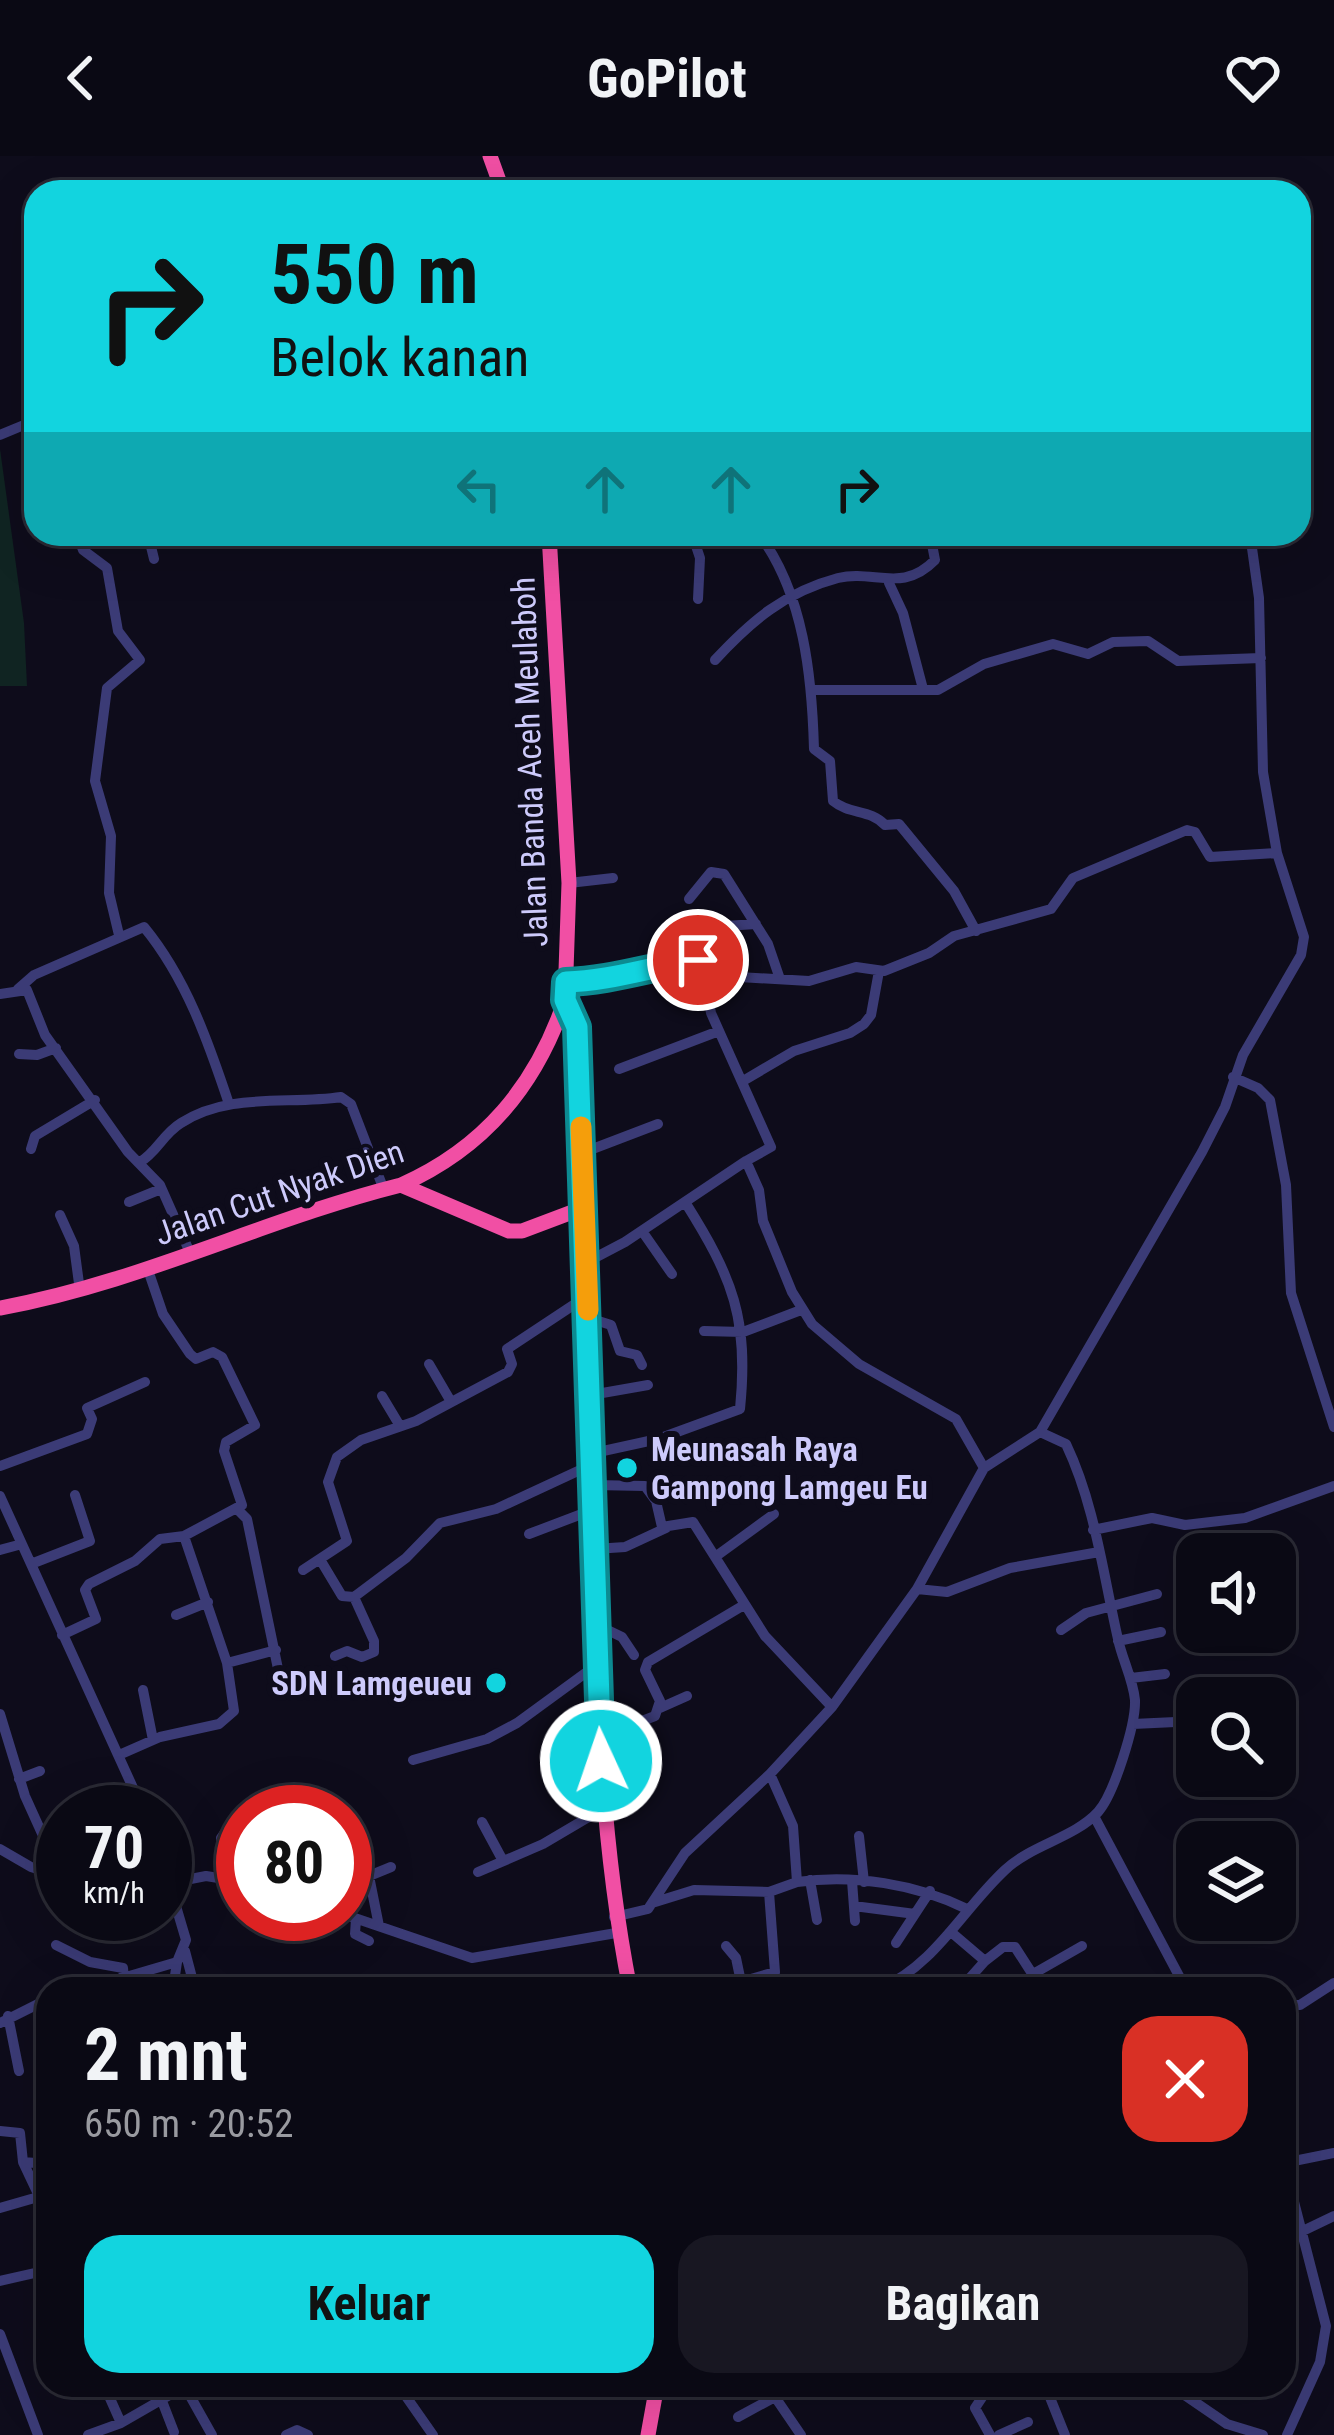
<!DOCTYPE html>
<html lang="id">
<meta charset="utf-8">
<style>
:root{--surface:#0a0914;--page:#181722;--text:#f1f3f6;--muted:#999aa0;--line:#2a2a34;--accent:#12d4df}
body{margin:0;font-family:"Roboto Condensed",sans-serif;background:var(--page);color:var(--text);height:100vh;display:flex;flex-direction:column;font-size:45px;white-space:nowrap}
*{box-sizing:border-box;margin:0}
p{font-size:39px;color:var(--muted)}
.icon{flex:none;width:66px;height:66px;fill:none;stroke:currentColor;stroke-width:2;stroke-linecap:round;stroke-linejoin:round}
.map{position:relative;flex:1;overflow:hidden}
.sheet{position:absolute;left:36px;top:1821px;width:1260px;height:420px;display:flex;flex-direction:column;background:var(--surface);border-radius:36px;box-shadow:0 12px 48px #0002,0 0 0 3px var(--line)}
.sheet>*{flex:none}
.guide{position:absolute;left:24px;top:24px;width:1287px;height:366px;border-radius:36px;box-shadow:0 12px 48px #0002,0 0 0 3px var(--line);background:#12d4df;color:#111;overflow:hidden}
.fabs{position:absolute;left:1176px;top:1377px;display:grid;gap:24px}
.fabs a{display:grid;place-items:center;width:120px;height:120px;border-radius:24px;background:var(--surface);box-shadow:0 12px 48px #0002,0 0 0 3px var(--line);font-size:60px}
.speed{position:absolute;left:36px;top:1629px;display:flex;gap:24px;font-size:60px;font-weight:700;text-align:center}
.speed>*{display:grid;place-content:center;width:156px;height:156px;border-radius:50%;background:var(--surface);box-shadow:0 12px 48px #0002,0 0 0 3px var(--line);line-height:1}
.speed small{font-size:30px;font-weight:400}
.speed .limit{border:18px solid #d22;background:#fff;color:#111}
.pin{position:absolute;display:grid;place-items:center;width:102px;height:102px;color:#fff;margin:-51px;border:6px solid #fff;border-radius:50%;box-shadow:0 3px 12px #0007}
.me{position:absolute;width:132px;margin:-66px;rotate:357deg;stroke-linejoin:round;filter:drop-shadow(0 0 9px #0008)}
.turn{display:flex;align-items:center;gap:42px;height:252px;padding:0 48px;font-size:54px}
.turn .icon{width:156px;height:156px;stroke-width:2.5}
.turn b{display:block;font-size:84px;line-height:102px}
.lanes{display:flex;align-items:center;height:114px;padding:0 48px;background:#0003;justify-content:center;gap:60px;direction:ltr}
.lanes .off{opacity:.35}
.round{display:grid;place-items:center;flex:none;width:126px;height:126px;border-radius:36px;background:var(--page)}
.summary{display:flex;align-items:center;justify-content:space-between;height:204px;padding:0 48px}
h1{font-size:72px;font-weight:700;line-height:90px}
.primary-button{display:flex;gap:24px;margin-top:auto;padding:24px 48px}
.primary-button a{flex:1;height:138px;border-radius:36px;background:var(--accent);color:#111;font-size:48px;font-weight:700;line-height:138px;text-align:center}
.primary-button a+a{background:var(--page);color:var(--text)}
header{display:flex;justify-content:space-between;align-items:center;height:156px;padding:0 48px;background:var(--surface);font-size:54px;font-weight:700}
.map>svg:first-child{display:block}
.green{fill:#102422}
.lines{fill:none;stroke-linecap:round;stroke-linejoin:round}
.minor{stroke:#3b3b76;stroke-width:10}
.highway{stroke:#f14fa4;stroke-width:15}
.route-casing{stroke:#0c8a91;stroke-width:30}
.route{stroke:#12d4df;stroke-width:21}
.slow{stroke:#f59e0b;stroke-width:21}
.poi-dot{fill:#12d4df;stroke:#0e0c1b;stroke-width:4.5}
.labels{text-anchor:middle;stroke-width:12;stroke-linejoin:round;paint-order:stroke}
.street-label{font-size:33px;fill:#cdcafb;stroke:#0e0c1b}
.poi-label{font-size:33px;font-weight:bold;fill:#cdcafb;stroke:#0e0c1b;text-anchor:start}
</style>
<header><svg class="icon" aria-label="back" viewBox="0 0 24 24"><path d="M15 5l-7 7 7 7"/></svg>GoPilot<svg class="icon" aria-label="heart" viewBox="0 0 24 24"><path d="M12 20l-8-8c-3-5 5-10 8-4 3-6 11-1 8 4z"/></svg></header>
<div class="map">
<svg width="1334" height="2279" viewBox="0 0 1334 2279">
<rect width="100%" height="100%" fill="#0e0c1b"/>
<path class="green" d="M0,293L24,467L27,530H0Z"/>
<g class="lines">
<path class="minor" d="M0,279L36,264
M77,378L83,394L107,412L118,475L140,504L107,532L95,625L111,680L109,737L119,779
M148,378L154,403
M692,378L700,402L698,443
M759,378C804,438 812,521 814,593L830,605L833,645C850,659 870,653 885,669L899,668L954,735L976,775
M889,427L903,457L923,533
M715,504C751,465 785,436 838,422C874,413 902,438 935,404L930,378
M812,534H938L984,508L1053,488L1088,498L1113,486L1148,485L1178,505L1261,502
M569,727L613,722
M689,743L711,716L724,718L768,788L780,823
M725,770L756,768
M565,826L702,805L711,857L771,991L746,1005
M709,830L739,821L809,825L856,811L884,815L929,797L954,780L1051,753L1073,722L1187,674L1195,676L1210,701L1277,697
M18,833L34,819L144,771C186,822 208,885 229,948
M0,838L27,834L45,879L128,996L160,1029L191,1099
M19,898L37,899L56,892
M619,913L719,875
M1233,921L1258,932L1270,944L1286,1029L1291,1137L1334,1271
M743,925L794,895L850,877L864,868L871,859L879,815
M31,993L35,980L95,944
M582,997L658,968
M140,1006C157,996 163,978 181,967C229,936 288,949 341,941L351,948L384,1034
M129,1046L161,1033
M60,1059L74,1090L80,1135
M642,1075L672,1118
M585,1107L625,1086L746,1005L759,1034L763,1065L792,1136L812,1168L859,1208L956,1263L984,1312
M589,1162L611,1169L620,1195L637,1199L642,1209
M704,1175L743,1176L801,1154
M429,1208L450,1244
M591,1239L648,1229
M382,1240L400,1270
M594,1297L658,1283L740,1253C749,1163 733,1122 685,1046
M0,1310L87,1278L92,1263L87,1252L145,1226
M594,1329L645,1330L656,1345L662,1371L693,1366L765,1480L832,1551
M0,1340L144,1656
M237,1353L247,1363L283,1537
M1093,1374L1152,1362L1185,1369L1245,1362L1334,1330
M529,1378L595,1353
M595,1393L625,1391L666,1372
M0,1394L22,1388
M715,1401L774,1358
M321,1405L342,1440L354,1441
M31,1408L90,1385L75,1339
M303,1414L347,1385L328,1326L337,1301L361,1284L416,1265L508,1216L512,1208L507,1193L587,1140
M917,1433L947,1436L1010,1412L1099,1396
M176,1459L208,1446
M595,1468L622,1481L634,1499
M1061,1474L1086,1457L1157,1438
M62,1479L96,1463L85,1434L89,1428L135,1405L160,1383L184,1380
M1118,1485L1161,1476
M335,1500L347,1495L362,1501L374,1496V1485L354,1441L406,1402L440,1367L496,1353L593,1308
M227,1507L276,1494
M1131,1522L1165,1518
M143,1534L153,1584
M660,1552L687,1540
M0,1558L25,1640L44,1682L41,1714
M599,1561L642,1565L655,1560L660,1545L645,1514L648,1506L744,1449
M1133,1568L1197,1565
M119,1599L160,1581L219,1568L234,1555L227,1507L184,1380L242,1349L224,1295L226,1286L255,1269L222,1201L213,1196L196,1203L190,1198L163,1158L148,1114
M413,1604L487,1583L517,1567L595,1510
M19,1623L40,1615
M266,1656L331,1648
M1094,1660L1186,1833
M482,1666L502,1703
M859,1680L864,1726
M0,1693L31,1711L63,1721
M478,1716L543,1688L604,1652
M226,1721L221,1682L230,1669L243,1664
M810,1724L817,1764
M852,1725L855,1765
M797,1726C854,1718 916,1728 967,1753
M165,1728L206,1720L243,1726
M652,1747L694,1734L769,1736
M854,1750L915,1758
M343,1758L472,1802L616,1777
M614,1761L648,1753L685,1697L770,1618L832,1551L917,1433L984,1312L1040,1276L1202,996L1225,951L1243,899L1301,799L1304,781L1277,697L1263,616L1259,442L1250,378
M356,1763L355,1778L369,1785
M379,1770L369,1720L391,1711
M951,1776L985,1805L1003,1791H1015L1042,1833
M896,1787L930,1735
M56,1789L90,1806L123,1812L124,1822
M726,1790L736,1802L741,1826
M185,1795L195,1833
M1033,1818L1082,1790
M85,1833L177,1806L186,1784L165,1713
M173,1833L177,1806
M717,1833L775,1816L769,1736L797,1726L793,1670L770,1618
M880,1833C936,1808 962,1754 1005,1714C1031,1689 1074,1682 1098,1656C1114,1638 1136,1568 1135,1544C1133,1523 1122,1503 1118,1483C1103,1418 1095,1349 1066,1288L1040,1276
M960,1833L985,1805
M1284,1849H1300L1334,1827
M8,1860L19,1915
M0,1867L48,1843
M0,1975L20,1977L23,2006L48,2059
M23,2006L48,2008
M1284,2007L1326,2170L1320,2206L1287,2279
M1284,2007L1334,1997
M0,2052L38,2041
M1284,2084L1334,2060
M0,2125L48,2114
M0,2178L38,2279
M104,2229L121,2267
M308,2229L309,2235
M398,2229L433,2279
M1045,2229L1065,2279
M1170,2229L1227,2268L1263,2279
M185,2231L212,2279
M775,2241L801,2279
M162,2245L174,2276
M738,2261L797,2229
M88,2279L121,2267L187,2229
M286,2279L297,2274L308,2279
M990,2279L975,2252L983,2240L1007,2229
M999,2279L1028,2266"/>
<path class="highway" d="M490,0L503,36
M549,378L569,727L565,844L577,871C582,1013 592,1156 594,1298C595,1478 595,1656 630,1833
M401,1029L509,1075H522L583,1052
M0,1152C139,1127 265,1063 401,1029C484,992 536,930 565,844
M648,2279L657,2229"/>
</g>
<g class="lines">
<defs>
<path id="route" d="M601,1605L577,871L565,844L566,826C611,825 653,810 698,804"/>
</defs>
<use href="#route" class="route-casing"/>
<use href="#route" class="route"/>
<path class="slow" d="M581,971L588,1154"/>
</g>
<g class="poi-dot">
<circle cx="627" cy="1312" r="12"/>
<circle cx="496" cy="1527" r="12"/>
</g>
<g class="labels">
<g class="street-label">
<text transform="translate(529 606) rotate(-92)" y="12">Jalan Banda Aceh Meulaboh</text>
<text transform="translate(279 1036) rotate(-19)" y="12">Jalan Cut Nyak Dien</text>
</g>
<g class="poi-label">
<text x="651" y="1305">Meunasah Raya<tspan x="651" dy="38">Gampong Lamgeu Eu</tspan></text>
<text x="472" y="1539" text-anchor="end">SDN Lamgeueu</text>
</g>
</g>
</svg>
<div class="fabs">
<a><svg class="icon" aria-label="sound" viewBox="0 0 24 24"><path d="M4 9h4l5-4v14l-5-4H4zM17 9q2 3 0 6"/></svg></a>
<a><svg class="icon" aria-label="search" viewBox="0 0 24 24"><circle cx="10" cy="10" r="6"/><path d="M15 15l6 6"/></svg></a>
<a><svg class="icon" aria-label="layers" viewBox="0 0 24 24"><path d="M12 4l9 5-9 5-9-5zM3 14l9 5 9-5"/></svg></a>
</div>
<div class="speed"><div>70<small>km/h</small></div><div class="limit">80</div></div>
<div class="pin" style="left:698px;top:804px;background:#d93025"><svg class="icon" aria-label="arrive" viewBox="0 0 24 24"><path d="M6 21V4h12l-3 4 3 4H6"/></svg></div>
<svg class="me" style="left:601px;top:1605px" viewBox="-20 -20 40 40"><circle r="17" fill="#12d4df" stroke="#fff" stroke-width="3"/><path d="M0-11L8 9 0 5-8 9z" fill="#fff"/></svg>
<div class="guide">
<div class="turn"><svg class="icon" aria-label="right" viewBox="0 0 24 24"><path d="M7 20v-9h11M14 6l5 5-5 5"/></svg><div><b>550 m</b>Belok kanan</div></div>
<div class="lanes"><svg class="icon off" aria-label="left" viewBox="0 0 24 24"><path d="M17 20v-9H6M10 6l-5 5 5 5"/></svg><svg class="icon off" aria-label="ahead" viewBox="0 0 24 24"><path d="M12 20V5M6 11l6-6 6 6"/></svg><svg class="icon off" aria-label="ahead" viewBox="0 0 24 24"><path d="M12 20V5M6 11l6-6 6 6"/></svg><svg class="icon" aria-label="right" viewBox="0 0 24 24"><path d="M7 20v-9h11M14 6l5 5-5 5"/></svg></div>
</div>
<section class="sheet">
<div class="summary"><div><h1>2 mnt</h1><p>650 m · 20:52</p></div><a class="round" style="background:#d93025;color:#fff"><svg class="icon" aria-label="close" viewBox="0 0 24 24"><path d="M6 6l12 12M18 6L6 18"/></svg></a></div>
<div class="primary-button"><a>Keluar</a><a>Bagikan</a></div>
</section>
</div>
